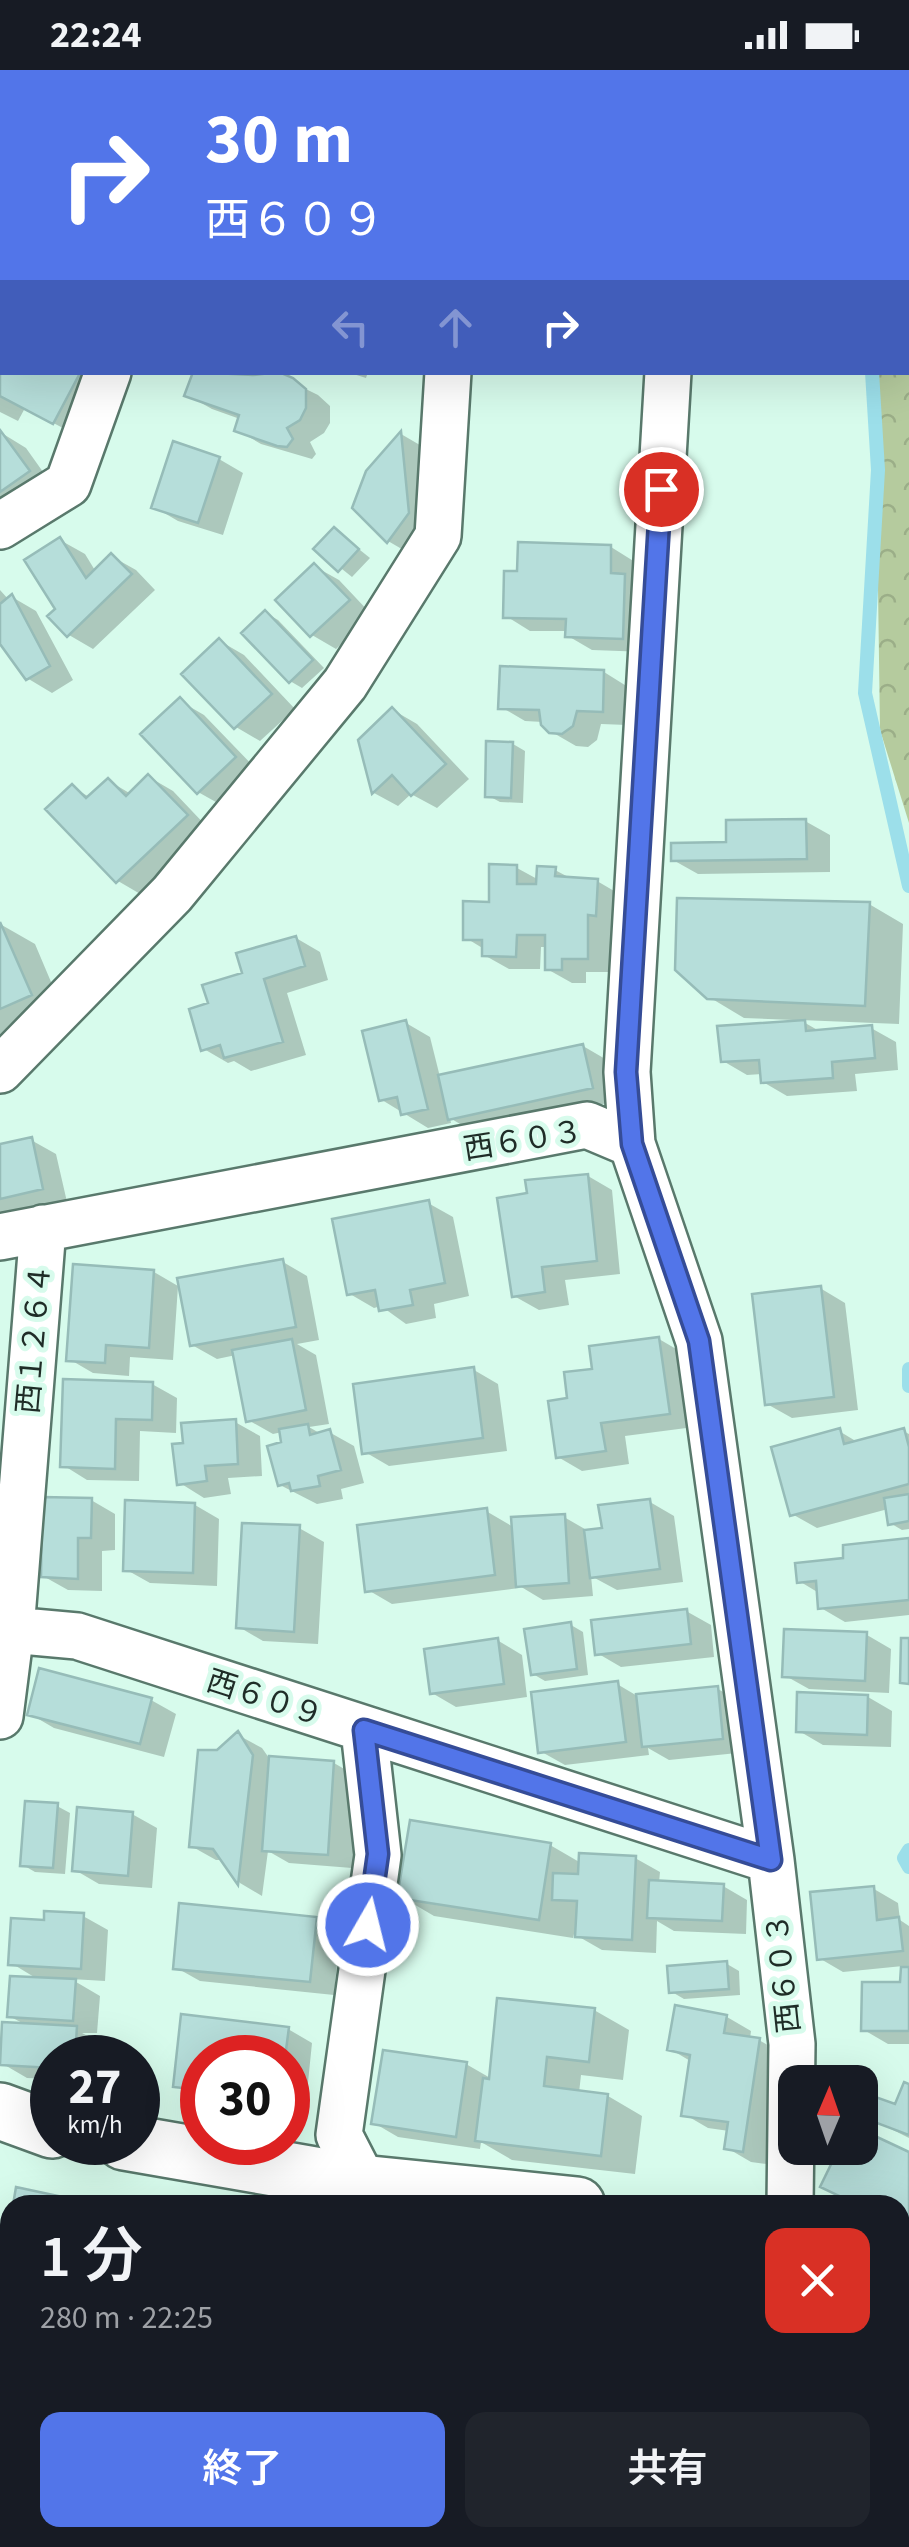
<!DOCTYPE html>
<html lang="ja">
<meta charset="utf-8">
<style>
:root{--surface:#171b24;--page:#20242c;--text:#f1f3f6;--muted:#9ea1a6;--accent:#5275e9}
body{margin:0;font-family:"Source Sans 3","Noto Sans JP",sans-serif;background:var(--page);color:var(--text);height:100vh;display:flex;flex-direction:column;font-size:38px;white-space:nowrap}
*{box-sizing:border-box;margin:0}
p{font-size:32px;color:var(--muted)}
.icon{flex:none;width:55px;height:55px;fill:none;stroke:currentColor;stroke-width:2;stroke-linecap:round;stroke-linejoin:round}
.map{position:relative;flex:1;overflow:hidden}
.drawer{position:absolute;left:0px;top:2125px;width:910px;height:352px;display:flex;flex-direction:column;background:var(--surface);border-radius:30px 30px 0 0;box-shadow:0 10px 40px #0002}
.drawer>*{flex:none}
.guide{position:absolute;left:0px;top:0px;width:910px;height:305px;box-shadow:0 10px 40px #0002;background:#5275e9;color:#fff;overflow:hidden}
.needle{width:65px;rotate:2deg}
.buttons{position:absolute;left:778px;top:1995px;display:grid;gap:20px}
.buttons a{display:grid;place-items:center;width:100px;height:100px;border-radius:20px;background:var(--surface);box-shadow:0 10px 40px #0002;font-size:50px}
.speed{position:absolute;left:30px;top:1965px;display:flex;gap:20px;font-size:50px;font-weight:700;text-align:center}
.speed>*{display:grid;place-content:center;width:130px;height:130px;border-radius:50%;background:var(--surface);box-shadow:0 10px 40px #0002;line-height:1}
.speed small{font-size:25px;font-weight:400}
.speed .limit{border:15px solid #d22;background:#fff;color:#111}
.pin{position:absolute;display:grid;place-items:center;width:85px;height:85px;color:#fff;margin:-42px;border:5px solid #fff;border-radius:50%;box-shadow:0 2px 10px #0007}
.me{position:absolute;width:110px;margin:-55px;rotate:8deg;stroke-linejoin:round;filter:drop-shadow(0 0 8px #0008)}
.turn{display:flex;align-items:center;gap:35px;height:210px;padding:0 40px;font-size:45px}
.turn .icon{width:130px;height:130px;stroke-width:2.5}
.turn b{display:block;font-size:70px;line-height:85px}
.lanes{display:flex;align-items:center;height:95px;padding:0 40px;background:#0003;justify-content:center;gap:50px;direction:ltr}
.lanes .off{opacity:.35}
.round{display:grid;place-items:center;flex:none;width:105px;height:105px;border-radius:20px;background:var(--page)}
.overview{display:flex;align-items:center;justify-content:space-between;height:170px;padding:0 40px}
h1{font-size:60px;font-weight:600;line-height:75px}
.button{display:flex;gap:20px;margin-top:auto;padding:20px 40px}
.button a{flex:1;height:115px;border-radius:20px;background:var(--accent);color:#fff;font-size:40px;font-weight:600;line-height:115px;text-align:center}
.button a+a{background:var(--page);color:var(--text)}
.status{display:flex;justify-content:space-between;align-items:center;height:70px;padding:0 50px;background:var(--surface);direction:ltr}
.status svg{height:28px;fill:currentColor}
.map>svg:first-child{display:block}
.forest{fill:url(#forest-crowns)}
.shadow{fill:#0003}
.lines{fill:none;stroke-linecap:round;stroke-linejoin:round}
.stream{stroke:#9cdfea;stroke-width:14}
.building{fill:#b6deda;stroke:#96bcb8;stroke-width:2.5}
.street-casing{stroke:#59796c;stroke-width:50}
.secondary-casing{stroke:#59796c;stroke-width:60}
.street{stroke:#fff;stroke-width:45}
.secondary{stroke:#fff;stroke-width:55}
.route-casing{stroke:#354c97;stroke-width:25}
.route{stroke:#5275e9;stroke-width:18}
.labels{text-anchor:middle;stroke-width:10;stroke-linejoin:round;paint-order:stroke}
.street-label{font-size:30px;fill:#1f2c27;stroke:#d7fbec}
</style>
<div class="status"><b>22:24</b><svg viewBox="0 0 49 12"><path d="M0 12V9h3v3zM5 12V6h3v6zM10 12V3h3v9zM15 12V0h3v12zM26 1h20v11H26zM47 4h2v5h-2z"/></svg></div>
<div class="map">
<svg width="909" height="2477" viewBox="0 0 909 2477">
<defs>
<pattern id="forest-crowns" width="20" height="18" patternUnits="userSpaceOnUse" patternTransform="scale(2.5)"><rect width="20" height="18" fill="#b5cb9e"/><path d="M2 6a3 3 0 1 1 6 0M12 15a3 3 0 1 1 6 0" fill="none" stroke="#9bae88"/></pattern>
</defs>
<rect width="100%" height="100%" fill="#d7fbec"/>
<path class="forest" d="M850,0H909V753L880,660L875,303L908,302V2Z
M0,2194L10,2202V2468H274L275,2477H0Z"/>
<path class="shadow" d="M94,0H179L93,2Z
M269,0H346L266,2Z
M0,114L2,115V145L0,143Z
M0,263L2,302H74L103,319L78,366L25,338L18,351L0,342Z
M195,302H238L254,308L256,302H271L318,325L330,336V353L324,363L310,372L316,384L312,389L261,374L237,360L240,349L212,339L187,325Z
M347,302H368L366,308Z
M0,362L26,378L53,416L0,442Z
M401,364L425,378L433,457L412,485L388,471Z
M219,389L243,403L223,465L178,451L154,437Z
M335,460L370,488L352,507L317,479Z
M60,470L85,484L96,502L111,486L136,500L155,520L93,579L69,565L58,539Z
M611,477L635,492L647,582L592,580L568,566V561H530L506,546Z
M314,496L339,510L372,545L336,579L312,565Z
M0,520L9,530L12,527L36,541L73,610L52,623L27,608L0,570Z
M266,543L278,550L324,598L302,618L290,611Z
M220,571L244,585L295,639L260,671L236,657Z
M604,602L628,617L627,655L601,654L597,670L588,677L576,676L550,661L543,652L525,651L501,637Z
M180,631L204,645L259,702L223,736L198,722Z
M393,640L417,654L469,709L437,738L411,724L398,736L374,723L361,670Z
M513,674L525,681L523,733L500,732L487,725Z
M149,707L173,721L210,760L142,825L118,811L72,717L91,728L109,711L131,724Z
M805,751L830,765V802L698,804L673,790Z
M517,798L539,810L555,800L572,809L597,811L621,825L620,858H612V902H586V913H572L547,899V877H541L540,899H509L484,885V879L466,868Z
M869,834L903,854L899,954L800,950L821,962L871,958L896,972L898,1000L855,1004L857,1021L787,1026L763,1012L762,1004L747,1005L723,991L793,953V950L744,948L709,927Z
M0,854L35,874L65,945L0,972Z
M296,868L320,882L328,910L287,923L306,985L251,1001L234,991L228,993L204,979L211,935L245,905Z
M406,953L430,967L440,1007L583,976L607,990L616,1031L475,1063L450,1048L451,1053L428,1058L382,1030Z
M31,1070L56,1084L67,1132L0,1148V1077Z
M588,1106L612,1120L620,1204L565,1210L569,1235L539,1240L514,1226L529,1126Z
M428,1133L453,1147L469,1226L434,1234L436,1248L406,1254L381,1236L374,1238L350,1224Z
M283,1192L307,1206L319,1270L297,1274L316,1285L329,1354L309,1357L321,1364L329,1362L354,1376L364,1413L341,1419L343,1429L317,1434L280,1415L282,1362L273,1364L248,1350L236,1285L217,1289L192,1275Z
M154,1202L178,1216L173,1290L130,1287L129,1306L93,1303L69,1289Z
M820,1218L845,1233L858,1340L792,1348L767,1334Z
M659,1269L683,1283L694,1357L625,1366L629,1394L582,1401L558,1387L570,1331L595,1301Z
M474,1300L498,1314L507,1381L389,1396L365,1382Z
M152,1314L177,1328L176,1363L140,1361L139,1411L87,1410L63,1395Z
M235,1352L260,1366L262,1406L228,1408L231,1424L204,1428L180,1413Z
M839,1361L859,1373L903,1361L909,1364V1459L902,1460L890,1453L888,1439L817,1458L792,1444Z
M91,1430L115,1444V1480L102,1481V1521L68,1520L43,1506Z
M650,1432L674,1446L683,1512L617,1520L591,1506L593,1526L543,1530L518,1515L519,1518L392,1534L368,1520L486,1441L515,1458L564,1447L590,1462L604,1460Z
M195,1435L219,1449L217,1516L150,1513L125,1499Z
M299,1458L324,1472L318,1574L263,1571L239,1557Z
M909,1471V1545L845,1552L821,1538L819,1523L799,1511L846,1491Z
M686,1541L711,1555L714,1587L621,1597L597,1583Z
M571,1555L583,1562L588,1605L545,1611L533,1604Z
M867,1565L891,1579L889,1623L809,1619L784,1605Z
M497,1570L522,1585L527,1627L456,1637L432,1623Z
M41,1601L151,1630L176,1644L164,1687L54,1658L30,1644Z
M617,1614L639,1627L718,1619L742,1633L747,1682L669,1690L648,1678L649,1685L565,1695L540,1681Z
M868,1627L892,1641L891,1677L823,1675L799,1661Z
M238,1665L262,1678L269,1688L334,1693L358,1707L352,1798L289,1793L268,1781L262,1826L240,1813L224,1790H216L191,1776L218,1683Z
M57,1736L70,1743L65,1804L35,1802L23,1795Z
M132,1744L157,1758L152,1818L99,1814L75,1800Z
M550,1775L581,1793L635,1788L660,1802L659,1813L723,1816L747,1830L746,1864L674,1861L657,1851L656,1883L602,1880L574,1864L573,1868L434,1846L400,1826Z
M874,1819L898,1833L900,1850L909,1856V1974H888L864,1960L903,1915V1896L843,1902L819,1888Z
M83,1846L108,1860L105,1911L71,1909L100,1926L97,1963H82L101,1973L100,1988H52V2009L27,2008L3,1994L28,1956L9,1946L39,1910L11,1893L46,1853Z
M316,1849L340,1863L334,1925L200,1911L175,1897Z
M727,1894L739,1901L740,1925L684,1929L672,1922Z
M594,1940L629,1960L623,2010L581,2005L579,2023L608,2026L642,2046L635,2104L512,2090L481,2072L480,2079L398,2067L374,2053L466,1994L492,2009Z
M184,1947L288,1959L312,1973L305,2042L288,2040V1988H202V2030L176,2016Z
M727,1947L751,1961L750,1969L759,1970L783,1984L767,2094L751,2092L727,2078L729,2061L708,2058L684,2044L692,1992L670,1979Z
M909,2017V2068L865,2046L897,2038Z
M860,2062L909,2085V2182L900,2177V2135H858L824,2116L842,2078H860Z
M900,2313L909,2328V2383L900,2389Z
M453,2468H477L485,2477H440Z
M637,2468H842L848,2477H763L757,2468L741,2477H643Z"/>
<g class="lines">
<path class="stream" d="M840,0L841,2
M872,302L878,400L865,623L909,816
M909,1299V1316
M909,1780L904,1788L909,1797"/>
</g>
<path class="building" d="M0,260L2,302L80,303L53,354L0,326Z
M193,302L253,305L279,302L293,308L306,319V338L300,350L287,358L293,369L287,377L277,376L234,361L239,345L184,326Z
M0,360L30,401L0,422Z
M401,361L409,443L387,473L352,438L366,401Z
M173,371L220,387L198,453L151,438Z
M334,457L359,479L338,502L313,479Z
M60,467L86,508L111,483L132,504L67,567L47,546L55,539L24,490Z
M518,472L611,475V503L625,504L623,569L565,567L566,549L503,548L504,501H517Z
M314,493L350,530L310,567L275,530Z
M12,524L50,596L26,610L0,574V534Z
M265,540L313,590L289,613L241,563Z
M219,568L272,624L234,659L181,604Z
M500,596L604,600L603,642L577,641L573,656L562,664L549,663L541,655L539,640L498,639Z
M180,627L236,687L197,724L140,664Z
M392,637L446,694L411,726L392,705L372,724L358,670Z
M486,671L513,672L511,728L485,727Z
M148,704L188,745L116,813L45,739L72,714L86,728L108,708L126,726Z
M806,749L807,789L671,791V773L726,772V750Z
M489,794L517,795V814H536L537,796L556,797L555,806L598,809L596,846L588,845V889H562V900H545V865H517L516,887L482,886V870H463V831L489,832Z
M677,828L870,832L865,936L707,929L675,900Z
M0,852L32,925L0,939Z
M296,866L305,896L264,909L283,972L224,988L220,975L201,981L189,939L208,933L202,915L242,903L236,883Z
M406,950L428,1039L401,1045L397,1027L379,1031L362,961Z
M805,950L806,961L872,955L875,988L832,992L833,1008L761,1013L759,990L721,992L717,956Z
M583,974L593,1018L448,1050L438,1005Z
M32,1067L43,1119L0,1129V1074Z
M588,1104L597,1191L542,1197L545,1222L512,1227L497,1128L527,1123L525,1110Z
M429,1130L445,1213L410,1220L413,1235L379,1241L375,1220L347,1225L332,1149Z
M283,1189L296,1257L190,1276L177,1208Z
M73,1194L154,1200L149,1278L106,1275L105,1293L66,1291Z
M821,1216L834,1327L765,1335L752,1224Z
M659,1267L670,1344L601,1353L606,1381L556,1388L548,1331L567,1328L564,1302L592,1299L589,1276Z
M292,1269L306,1340L246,1352L232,1280Z
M474,1297L483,1368L362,1384L353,1314Z
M63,1309L153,1312L152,1350L116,1349L115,1399L60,1397Z
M236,1349L238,1394L205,1396L207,1411L177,1415L172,1374L183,1373L181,1353Z
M308,1354L310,1365L330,1359L341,1400L318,1406L320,1416L291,1421L289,1413L278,1416L267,1376L281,1372L279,1359Z
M840,1358L844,1374L904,1358L909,1377V1414L790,1446L771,1377Z
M909,1424V1451L888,1455L884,1428Z
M42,1427L92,1428L91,1468H78V1509L41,1507Z
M650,1429L660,1499L590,1508L584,1460L602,1458L598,1435Z
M125,1430L195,1433L193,1503L123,1501Z
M487,1438L495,1505L365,1522L357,1455Z
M565,1444L569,1513L516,1517L511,1447Z
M242,1453L300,1455L294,1562L236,1558Z
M909,1468V1530L818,1539L816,1511L797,1513L795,1493L843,1488V1475Z
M687,1539L691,1574L595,1585L591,1550Z
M571,1552L577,1599L531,1605L524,1559Z
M784,1559L867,1562L865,1611L782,1607Z
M498,1568L504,1614L430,1624L424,1579Z
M901,1568H909V1614L900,1613Z
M39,1598L152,1628L140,1674L27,1645Z
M618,1611L626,1672L538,1683L531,1622Z
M718,1616L723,1669L642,1677L636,1624Z
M797,1622L868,1625L867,1665L796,1662Z
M238,1661L253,1685L238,1815L213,1779L189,1777L198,1680H217Z
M269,1686L334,1691L328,1785L262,1781Z
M25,1731L58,1733L53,1798L20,1796Z
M77,1737L133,1742L128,1806L72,1801Z
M410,1750L551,1773L539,1850L397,1828Z
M579,1783L636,1786L632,1870L575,1867L577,1831L552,1830L553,1803L578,1804Z
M649,1810L724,1814L722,1851L647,1848Z
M874,1816L877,1850L899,1847L903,1881L817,1890L810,1822Z
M179,1833L317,1847L310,1912L173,1899Z
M44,1841L84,1843L81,1899L8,1895L11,1848L44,1850Z
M727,1891L729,1919L669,1923L667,1896Z
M901,1897H909V1961H861L862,1912H900Z
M10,1906L76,1909L73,1951L7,1947Z
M497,1928L595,1938L589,1992L547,1987L544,2016L608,2024L601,2086L475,2071L483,2008L489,2009Z
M675,1935L727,1945L724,1963L760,1968L743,2082L724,2079L728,2052L681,2046L690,1985L667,1980Z
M181,1944L289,1957L285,1988H202V2020L173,2017Z
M2,1952L77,1956L75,1988H52V1998L0,1995Z
M383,1980L467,1992L456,2067L371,2054Z
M904,2012L909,2014V2065L861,2047L870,2025L895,2034Z
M860,2059L909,2082V2150L900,2170V2135H858L820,2117L839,2078H860Z
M16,2117L100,2135H13Z
M10,2148V2183L3,2181Z
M907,2327L909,2368L900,2374V2332Z
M909,2433V2477H854L850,2470L854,2468H900V2439Z
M449,2468H473L480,2477H436Z
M634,2468H691L680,2474L682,2477H640Z
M758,2468H818L802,2477H760L755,2470Z"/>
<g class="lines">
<defs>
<path id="street" d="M213,2L214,0
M363,2L365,0
M526,2L527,0
M0,456L68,414L108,302
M0,1000L172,824L345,614L438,466L448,302
M632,1074L627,1002L668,302
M0,1167L587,1055L632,1074L699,1271L771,1790L792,1974L790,2135
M11,1560L43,1158
M0,1646L11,1560L77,1566L771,1790
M364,1660L378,1785L339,2065L375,2135
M588,2468L594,2477"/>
<path id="secondary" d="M0,2041L52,2060
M124,2072L361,2113L577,2135
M900,2233L909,2239"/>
</defs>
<use href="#street" class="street-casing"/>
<use href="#secondary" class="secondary-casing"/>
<use href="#street" class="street"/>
<use href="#secondary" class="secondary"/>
</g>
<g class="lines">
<defs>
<path id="route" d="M368,1855L378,1784L364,1660L771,1790L699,1271L632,1074L626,1002L661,419"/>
</defs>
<use href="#route" class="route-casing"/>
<use href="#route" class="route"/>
</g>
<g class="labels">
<g class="street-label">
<text transform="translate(523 1070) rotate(-9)" y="10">西６０３</text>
<text transform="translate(34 1269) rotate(-85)" y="10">西１２６４</text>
<text transform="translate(265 1628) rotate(18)" y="10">西６０９</text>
<text transform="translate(783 1903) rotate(-96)" y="10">西６０３</text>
</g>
</g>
</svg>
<div class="buttons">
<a><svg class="needle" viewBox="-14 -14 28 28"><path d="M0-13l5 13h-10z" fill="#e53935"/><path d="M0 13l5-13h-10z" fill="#9ea1a6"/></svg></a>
</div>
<div class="speed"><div>27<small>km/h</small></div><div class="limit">30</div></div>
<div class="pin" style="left:661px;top:419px;background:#d93025"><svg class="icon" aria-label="arrive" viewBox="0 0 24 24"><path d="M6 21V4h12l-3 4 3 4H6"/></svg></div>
<svg class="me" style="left:368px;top:1855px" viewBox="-20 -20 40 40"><circle r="17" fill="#5275e9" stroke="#fff" stroke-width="3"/><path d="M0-11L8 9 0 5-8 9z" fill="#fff"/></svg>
<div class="guide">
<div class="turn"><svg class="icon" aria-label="right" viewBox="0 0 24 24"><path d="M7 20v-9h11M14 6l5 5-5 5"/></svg><div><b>30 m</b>西６０９</div></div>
<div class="lanes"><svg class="icon off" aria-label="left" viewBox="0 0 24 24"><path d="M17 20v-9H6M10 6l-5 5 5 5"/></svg><svg class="icon off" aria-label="ahead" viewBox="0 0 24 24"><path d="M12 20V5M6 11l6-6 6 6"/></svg><svg class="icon" aria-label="right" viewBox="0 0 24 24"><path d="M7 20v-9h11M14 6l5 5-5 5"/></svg></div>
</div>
<section class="drawer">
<div class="overview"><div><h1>1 分</h1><p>280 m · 22:25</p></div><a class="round" style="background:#d93025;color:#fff"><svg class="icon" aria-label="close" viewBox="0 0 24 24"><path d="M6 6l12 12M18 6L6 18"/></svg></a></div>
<div class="button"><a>終了</a><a>共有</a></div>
</section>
</div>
